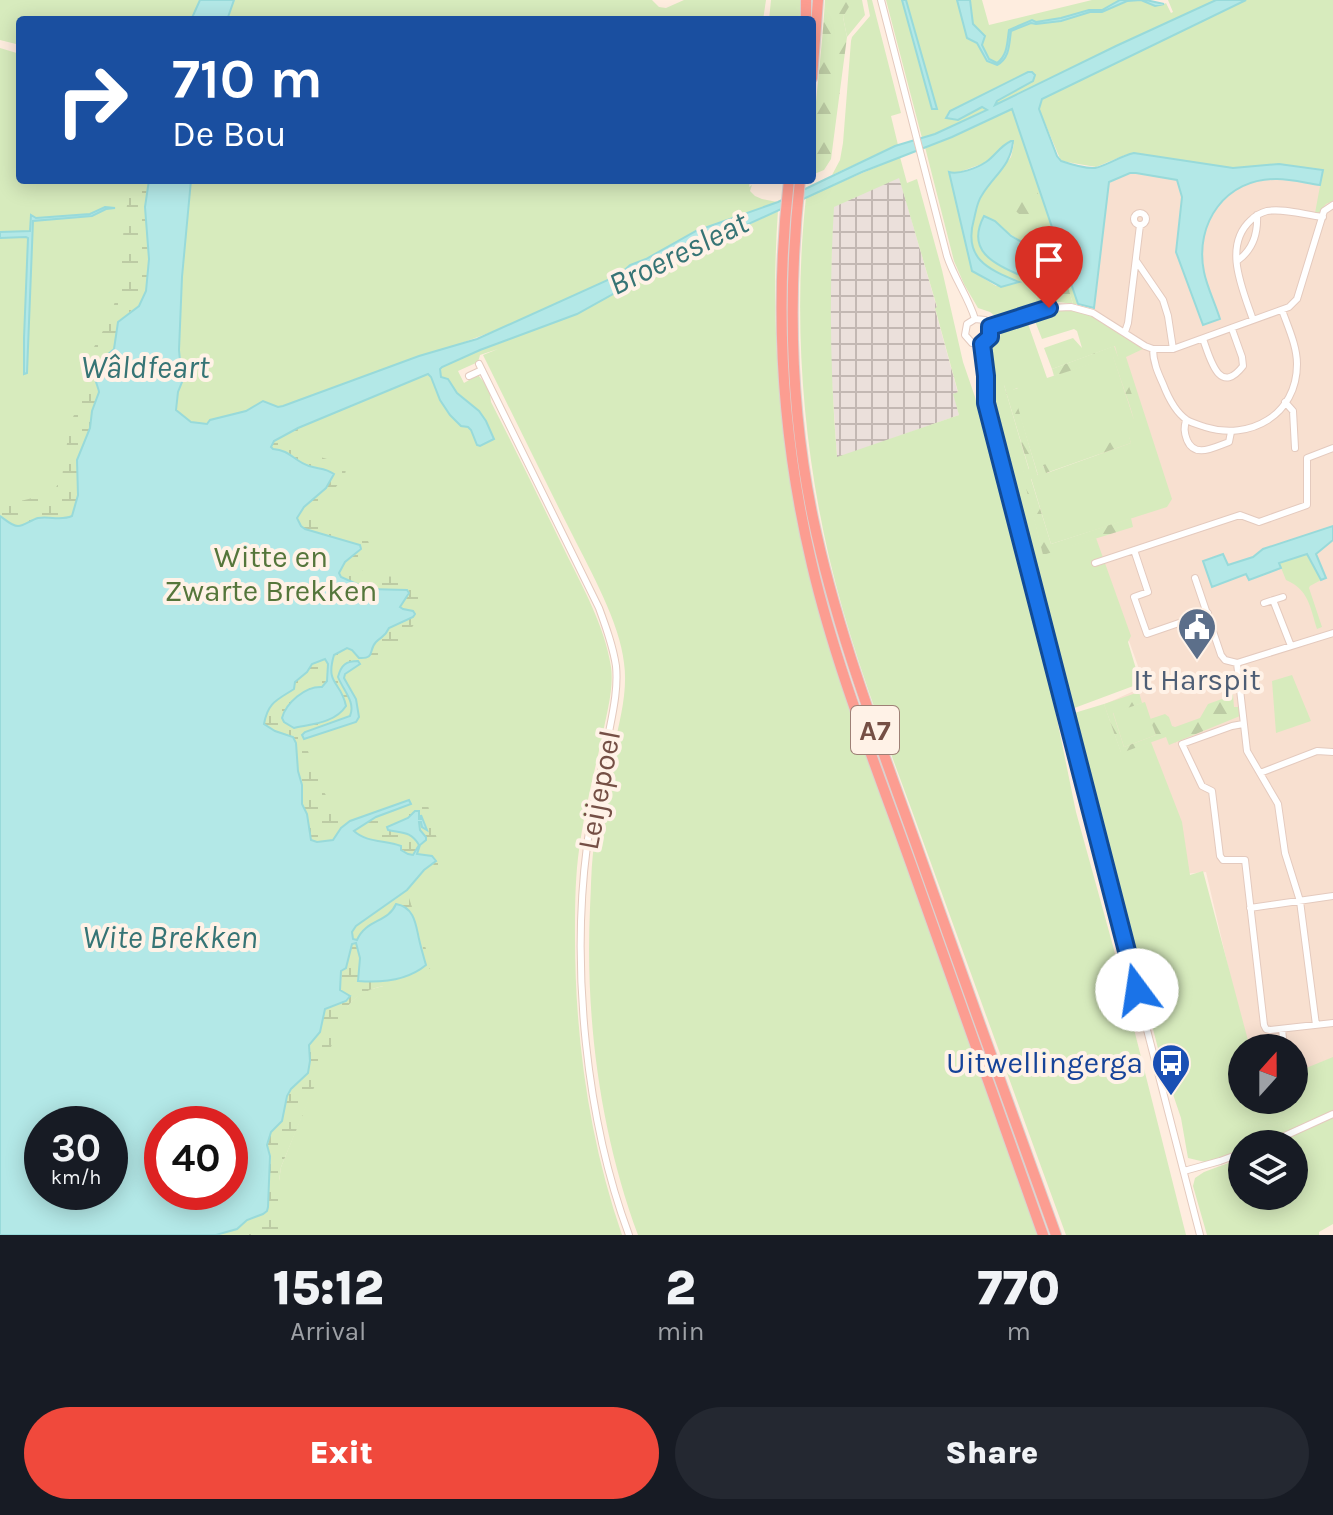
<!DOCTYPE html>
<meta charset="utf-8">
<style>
:root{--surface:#171b24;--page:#242831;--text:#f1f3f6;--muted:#9ea1a6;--accent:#f0493c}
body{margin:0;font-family:Karla,sans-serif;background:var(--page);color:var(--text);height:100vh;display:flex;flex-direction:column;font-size:30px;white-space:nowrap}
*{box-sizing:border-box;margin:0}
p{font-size:26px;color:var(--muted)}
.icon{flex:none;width:44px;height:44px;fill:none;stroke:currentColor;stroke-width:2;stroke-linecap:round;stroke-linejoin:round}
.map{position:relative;height:1235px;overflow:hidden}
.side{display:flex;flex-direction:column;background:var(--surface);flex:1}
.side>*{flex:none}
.top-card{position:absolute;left:16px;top:16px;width:800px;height:168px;border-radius:8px;box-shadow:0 4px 20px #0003;background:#1a4fa0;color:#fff;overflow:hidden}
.needle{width:52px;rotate:21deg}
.tools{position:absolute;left:1228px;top:1034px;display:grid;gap:16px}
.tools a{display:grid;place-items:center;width:80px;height:80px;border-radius:50%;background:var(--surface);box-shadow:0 4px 20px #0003;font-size:40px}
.speed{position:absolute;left:24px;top:1106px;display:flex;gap:16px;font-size:40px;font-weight:700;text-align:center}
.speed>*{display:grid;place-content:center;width:104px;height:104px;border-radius:50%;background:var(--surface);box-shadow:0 4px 20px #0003;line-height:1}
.speed small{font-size:20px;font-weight:400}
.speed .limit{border:12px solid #d22;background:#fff;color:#111}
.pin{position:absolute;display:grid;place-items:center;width:68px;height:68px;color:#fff;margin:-82px -34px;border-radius:50% 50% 50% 0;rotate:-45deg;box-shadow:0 0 8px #0007}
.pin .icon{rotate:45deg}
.me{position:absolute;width:88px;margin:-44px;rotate:346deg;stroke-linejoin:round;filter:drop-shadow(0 0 6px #0008)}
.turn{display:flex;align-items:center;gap:28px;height:168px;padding:0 24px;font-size:36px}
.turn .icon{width:104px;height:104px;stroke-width:2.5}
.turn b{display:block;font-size:56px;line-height:68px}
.eta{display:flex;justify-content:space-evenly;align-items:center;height:136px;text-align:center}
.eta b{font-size:48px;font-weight:800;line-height:56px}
.action{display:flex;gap:16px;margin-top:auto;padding:16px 24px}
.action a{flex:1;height:92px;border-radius:48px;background:var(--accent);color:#fff;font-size:32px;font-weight:800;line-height:92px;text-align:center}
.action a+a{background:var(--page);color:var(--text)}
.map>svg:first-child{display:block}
.residential{fill:#f8e0d0}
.industrial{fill:url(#industrial-grid)}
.green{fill:#d7ebbd;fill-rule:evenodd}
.forest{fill:url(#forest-firs)}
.wetland{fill:url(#wetland-marsh)}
.water{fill:#b3e8e7;stroke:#98dada;stroke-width:2;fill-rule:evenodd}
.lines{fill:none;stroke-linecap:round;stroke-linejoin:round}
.minor-casing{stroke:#e4cabe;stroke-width:8}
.highway-casing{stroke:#dbd1cf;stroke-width:12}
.minor{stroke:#fff;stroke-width:6}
.highway{stroke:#fc9d91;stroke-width:10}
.route-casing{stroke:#114b97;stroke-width:20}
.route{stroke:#1a73e8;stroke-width:14}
.labels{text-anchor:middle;stroke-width:8;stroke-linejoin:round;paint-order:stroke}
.shield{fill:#fff2e7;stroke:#9e8076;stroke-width:2}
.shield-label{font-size:28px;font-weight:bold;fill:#754f45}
.park-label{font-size:30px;fill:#55763b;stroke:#fff2e7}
.service-label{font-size:30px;fill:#4e5e75;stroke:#fff2e7}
.street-label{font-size:30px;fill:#754f45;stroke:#fff2e7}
.transit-label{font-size:30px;fill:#164399;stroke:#fff2e7;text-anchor:end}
.water-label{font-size:32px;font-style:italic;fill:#367475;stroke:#fff2e7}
</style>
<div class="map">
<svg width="1333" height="1235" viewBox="0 0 1333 1235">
<defs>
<pattern id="industrial-grid" width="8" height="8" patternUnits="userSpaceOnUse" patternTransform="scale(2)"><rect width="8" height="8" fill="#ebe0db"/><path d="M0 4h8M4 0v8" fill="none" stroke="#c3b8b3"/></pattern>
<pattern id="forest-firs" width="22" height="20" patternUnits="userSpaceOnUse" patternTransform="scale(2)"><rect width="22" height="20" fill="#d7ebbd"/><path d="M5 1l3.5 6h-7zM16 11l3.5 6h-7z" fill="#bccba4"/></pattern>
<pattern id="wetland-marsh" width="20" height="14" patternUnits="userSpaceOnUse" patternTransform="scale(2)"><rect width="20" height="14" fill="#d7ebbd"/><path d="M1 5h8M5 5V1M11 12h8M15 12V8" fill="none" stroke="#bccba4"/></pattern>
</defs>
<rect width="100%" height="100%" fill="#feeddf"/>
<path class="residential" d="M1168,166L1333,177V1060L1294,1073V1048H1247L1206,872L1184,874L1103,705L1145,686L1089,528L1113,350L1087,297L1101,173Z"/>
<path class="industrial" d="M899,177L937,308L935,309L958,393L954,395L959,415L837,458L829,337L833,207Z"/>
<path class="green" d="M0,0H200L191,20H20V45L0,40Z
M234,0H652L659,7L666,8L684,0H766L763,20H227Z
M771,0H800V20H769Z
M852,0H862L865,15L847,37L843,17Z
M867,0H872L901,113L891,116L898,145L832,175L840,160L843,143L851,41L852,37L870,16Z
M886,0H902L932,108H936L906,0H957L967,38L977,43L987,61L997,65L1008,53L1011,31L1032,23L1061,21L1090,12H1102L1127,1L1141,0L1163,5L1166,3L1171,13L1173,12L1168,0H1216L1116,46L994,106L997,101L1033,81L1032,72H1028L950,111L946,116L982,107L988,109L935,134L922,138Z
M970,0H982L989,25L1092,0H1120L1102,10H1089L1061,18L1036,22L1032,20L1009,30C1008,42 1008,55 997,63L989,59L982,45L985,36L976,29L973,24Z
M1246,0H1333V201L1326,204L1319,213H1315L1323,170L1279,164L1233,168L1134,153L1125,155L1096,167L1061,161L1039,109L1040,102L1042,99Z
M0,48L20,54V180H188L187,217L191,180H750L749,187L752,185L750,191L755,196L762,199L777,202L696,231L646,259L630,265L625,272L607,282L510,325L459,344L461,358L741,229L743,236V228L778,210C767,367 788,516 835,666L1038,1235H638C600,1132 585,1018 590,908C591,890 591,871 593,853C598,817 607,782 614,747C620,720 628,690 624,663C620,623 590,570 572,534C542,475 513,415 483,355L498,349L480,355L478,362L458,371L464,383L478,375L489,388L491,402C516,451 540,500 564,549C582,586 605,626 611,667C614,688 607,712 603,733C594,774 583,816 578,858C575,884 575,911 575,937C575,1038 589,1139 622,1235H279V1181L281,1167L343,1014C356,990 372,989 396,983L349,994L343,1001L277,1160L276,1235H0ZM42,1124H110V1192H42ZM162,1124H230V1192H162Z
M1013,109L1078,304H1073L1067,284L1040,285L1033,308L999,319L990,312L978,308L964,284L954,261L925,147ZM1014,144L1011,157L978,199L970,233L972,246L978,259L992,271L1017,281L996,286L972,271L949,173L954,174L987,162ZM981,221L995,222L1003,230L1040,252L1024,277C997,265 970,256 981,221Z
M900,157L907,183L917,179L942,270L963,362L975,397L1049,680L1076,812L1113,946L1186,1235H1066C1020,1109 974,982 928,855C893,757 853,659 829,557C802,440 793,317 806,197ZM899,178L937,307L935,308L958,392L953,394L959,415L837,457C830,373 829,291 834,207Z
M1067,309L1090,315L1145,348L1126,357L1172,499L1167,507L1051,544L1031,478L1038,475L1012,390L1018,388L1004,385L1029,470L1023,472L1043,554L1096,538L1131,636L1128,642L1139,679L1136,685L1069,710L988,388L989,352L999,341L1003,326L1026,318L1047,378L1113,356L1134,420L1115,346L1052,369L1044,348L1073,338L1082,348L1077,331L1074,329L1042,339L1033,316L1054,310ZM1129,437L1131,443L1047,473L1043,466Z
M1308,554L1321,580L1310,586L1309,588L1322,627L1317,629C1310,607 1309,590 1286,580L1279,563Z
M1292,675L1311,721L1276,733L1272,681Z
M1145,702L1156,735L1124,747L1113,712Z
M1104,704L1121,752L1151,742L1182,822L1190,875L1203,871L1250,1048H1242V1100H1294V1073L1333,1057V1111L1261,1144H1242V1152L1205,1162L1188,1158L1181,1118L1160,1056L1071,714Z
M1333,1117V1224L1319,1232V1235H1207L1193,1186L1195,1178L1204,1172L1242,1158V1196H1294V1144H1275Z"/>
<path class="forest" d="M825,0H853L843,17L847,37L831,159L824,170L812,175C812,117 822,59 825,0Z
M1036,188L1045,214C1033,219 1023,220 1014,209L1017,203Z
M1050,283H1067L1073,304L1059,302L1033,308L1040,285Z
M1114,346L1141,419L1135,421L1113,357L1054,376L1052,369Z
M1008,382L1019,387L1013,390L1038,476L1031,479L1051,544L1131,518L1133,527L1043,555L1022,472L1029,469L1004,385Z
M1129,436L1131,443L1046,473L1043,465Z
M1139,692L1142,703L1113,713L1124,747L1156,735L1150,719L1165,714L1169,717L1172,726L1175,727L1200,718L1208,704L1233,695L1234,707H1239L1240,716L1169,745L1166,737L1121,753L1104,704Z"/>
<path class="wetland" d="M131,180H149L146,194V237L149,259L146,291L139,305L121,318L117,326L116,344L111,352L99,388V392L92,411L90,428L77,460L78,495L72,516C61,521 49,516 38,518C31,520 24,526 18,526C11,526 5,519 0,515V491L4,498L12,503L45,495L55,489L62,477L70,423L85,393V373L89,356L109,320L119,289L124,224Z
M298,428L297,442C309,460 331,455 346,469L345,475L314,516L315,522L364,537C376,545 364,556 361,567L363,573L368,576L408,577C443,599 404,643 382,658C377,661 370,663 364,666L358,661L346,663L340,684C347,693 356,705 350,716L305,732L303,735C309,754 322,799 338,810C346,815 353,813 361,817C358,818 352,820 349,822C335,834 333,849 311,840L307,814L302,805V785L298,771L296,743L293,737L275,731L264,724C269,700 280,701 295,686V683L307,672L312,664L326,659L328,664L327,681L322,687L301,694L284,709L336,684C330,674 331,667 334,655L347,648L352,650L360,658C376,659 368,650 376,642C382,636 385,637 389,629L413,617L408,610L403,609L400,607L408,596L404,589C381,590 362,589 341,577L339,573L345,562L357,553L352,542C340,540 307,534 300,525C296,519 298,517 300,512L333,477L328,470L307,466L286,451L273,449L271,447L274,441Z
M426,798L446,873C430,879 418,882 409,898L432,967C407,984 366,982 348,1006L281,1167L279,1181V1235H216L237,1229L247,1220L253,1217L268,1192L270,1156L267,1144L268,1138L282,1121L287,1096L310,1062L309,1045L320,1032L325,1009L341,1003L348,994L340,990L341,971L346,968L352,944L356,943L360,958L358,982C384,983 398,977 421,969C429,953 418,934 415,918L396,904L392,912L378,919L357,940L353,939L352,932L356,926L407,890L424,870L434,864L432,856L417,855L420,846L426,840L420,830L419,822L421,821L422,827L427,830L422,817L419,820V812L388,830C402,833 411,831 419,846L414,855C404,853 399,846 391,843C377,839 365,841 354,830L376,817L409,805L411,802Z"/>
<path class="water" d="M200,0H234L227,20H191Z
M902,0H906L937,109H932Z
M957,0H970L973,24L985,36L982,45L989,59L997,63C1008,55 1007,42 1009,30L1032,20L1036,22L1061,18L1089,10H1102L1120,0H1146L1164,4L1155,6L1141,0L1127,1L1102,12H1090L1061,21L1036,24L1031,23L1011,31C1009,44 1010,58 997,65L987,61L977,43L967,38Z
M1216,0H1246L1042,99L1039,109L1057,156L1061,161C1070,164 1085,169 1095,168C1108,165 1120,156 1134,153L1233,168L1279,164L1323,170L1320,185C1306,183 1291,179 1277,179C1226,178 1194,223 1204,272C1207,287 1215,303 1220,319L1203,325L1176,252L1182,197L1177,180L1136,173H1130L1109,182L1094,308L1078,304L1012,109L952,137L862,172L694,249L577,314L480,350L442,367L440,369L441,377L448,379L457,393L479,411L486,421L494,439L480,446L477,445L471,430L468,427L461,426L450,415L440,400L431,377L428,374L298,428L274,441L271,447L273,449C290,450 294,461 309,466C318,469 326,468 334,474L326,488L304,507L297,518L301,526L305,529L360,545L361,549L345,562L339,573L341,577L368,589L407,590L409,593L400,607L403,609L413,611L415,614L413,617L389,628C385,637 382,636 376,642C368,650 376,659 359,658L352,650L347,648L334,655C325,685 341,681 346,706C335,723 312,724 294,728L284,722L282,718C286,703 305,686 322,687L327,681L328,664L325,659L312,664L307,672L295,682L294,689C277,700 268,702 264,724L275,731L293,737L296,743L298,771L302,785V804L307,814L311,840L317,842L333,840L341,828L350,821L409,800L411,804L376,817L354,831C367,843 385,840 401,846V850L408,854L413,855L419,845C411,831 402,833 388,830L387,827L408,818L415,811H419V819H421V815L427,830L422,827L421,822H419L420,830L426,837V840L420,845L417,854L432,856L436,861L424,870L407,890L356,926L352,932L353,939L357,940C366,919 388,923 396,904C415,907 416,926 419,939C421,948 424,958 426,965C408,980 382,983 358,981L360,958L356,943L352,944L346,968L341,971L340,990L350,996L346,1001L325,1009L320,1032L309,1045L310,1061L308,1073L291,1089L287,1096L282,1121L271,1132L267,1145L270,1156L268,1207L267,1211L263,1214L247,1220L237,1229L216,1235H0V516C5,519 11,526 18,526C24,526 31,520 38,518C50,516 61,521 72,516L78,495L77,460L90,428L92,411L99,392C99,390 95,380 95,378C95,367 106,355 114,349L118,322L139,306L146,291L149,259L145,207L149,180H191L182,277L179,350L182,382L178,392L176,410L191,422L207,424L210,420L246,411L263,401L278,407L283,406L419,356L477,339L619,275L630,265L646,259L696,231L778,202L895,146L935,134L987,110L982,107L958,120L946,118L950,111L1028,72H1032L1035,75L1033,81L997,101L995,105L1116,46ZM42,1124H110V1192H42ZM162,1124H230V1192H162Z
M1011,141H1013C1011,166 994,175 982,195C977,202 976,211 974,219C963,258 987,269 1019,282L1001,287L972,271L949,172C958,175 977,168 986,162C995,156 1000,146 1011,141Z
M105,207L115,208L106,209L92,216L33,221L27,373L24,374V338L28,238L26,237L0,238V232L30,231L31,215L36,218L90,214Z
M984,216L995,221L1011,236L1040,252L1046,259L1047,263L1045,267L1024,277C995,264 965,252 984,216Z
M1333,526V540L1316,554L1326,578L1321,580L1307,554L1279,563L1281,568L1249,580L1246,574L1212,587L1203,561L1223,554L1228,565L1253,557L1263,549Z
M358,661L360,664L345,674L344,678L356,699L359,717L356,722L304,739L302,735L305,732L350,716C356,702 343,690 338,677C341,665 346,661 358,661Z"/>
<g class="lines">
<defs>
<path id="minor" d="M881,0L947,256C954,278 968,296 975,319
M1134 219a6 6 0 1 1 12 0a6 6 0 1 1-12 0Z
M1237,261C1253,250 1258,234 1257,215
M1137,262L1163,300L1168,316L1173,349
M975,319L967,324L965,335L972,343L982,344
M975,319L985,320L990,327V337L982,344
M1253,320C1243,290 1222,246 1251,220C1255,216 1260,213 1267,211C1284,208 1305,215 1323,217
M990,327L1049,308L1071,307L1093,313L1145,346L1153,349H1173L1289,307L1297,299L1324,211L1333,205
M1125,332L1128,323L1140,225
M1203,339C1210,358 1219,397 1243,366L1242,357L1232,329
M982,344L989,418L1200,1235
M1153,349C1153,362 1158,373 1163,384C1168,397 1175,412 1187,420C1192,423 1199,425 1205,427C1250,441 1297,415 1297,364C1297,346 1288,327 1282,310
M479,364L599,608C606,627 613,646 616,666C618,686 614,707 610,727C603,766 592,806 587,846C571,968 586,1120 629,1235
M469,376L482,370
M1285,402L1293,411L1295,448
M1186,420C1184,428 1184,432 1187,440C1195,459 1214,447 1229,442L1231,432
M1134,550L1148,592L1134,597L1147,634L1208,613
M1095,563L1240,515L1259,522L1307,505V458L1333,448
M1195,578L1221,655L1225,660L1237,663L1333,633
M1273,600L1291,646
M1264,603L1283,597
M1237,663L1247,751L1278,804L1285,853L1300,901L1316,1025
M1243,724L1232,726L1182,744L1202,786L1212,791L1220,856L1223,860H1245L1264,1025L1266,1029L1270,1030L1333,1023
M1260,773L1317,751L1333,752
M1250,908L1333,896
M1282,1029L1284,1048
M1267,1144L1333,1114
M1184,1171L1220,1161L1242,1153"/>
<path id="highway" d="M806,20V0
M812,78L818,0
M789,180C774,309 782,439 812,565C836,667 876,766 911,864C955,988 999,1111 1043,1235
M800,180C788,292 790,408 813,518C838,637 883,750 923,864C967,988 1011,1111 1056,1235"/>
</defs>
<use href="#minor" class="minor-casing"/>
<use href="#highway" class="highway-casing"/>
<use href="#minor" class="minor"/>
<use href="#highway" class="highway"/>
</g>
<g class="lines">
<defs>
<path id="route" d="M1049,308L990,327V337L982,344L986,376V403L1137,990"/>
</defs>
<use href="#route" class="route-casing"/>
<use href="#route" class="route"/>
</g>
<defs>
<symbol id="civic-pin" viewBox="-11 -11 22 30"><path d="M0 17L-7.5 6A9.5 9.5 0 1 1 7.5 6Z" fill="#5c6f8a" stroke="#fff2e7"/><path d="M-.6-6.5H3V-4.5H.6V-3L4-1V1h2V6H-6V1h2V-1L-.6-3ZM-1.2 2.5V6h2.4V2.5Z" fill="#fff"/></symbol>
<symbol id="bus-pin" viewBox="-11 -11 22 30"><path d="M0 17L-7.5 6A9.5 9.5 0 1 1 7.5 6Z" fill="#1a4fb4" stroke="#fff2e7"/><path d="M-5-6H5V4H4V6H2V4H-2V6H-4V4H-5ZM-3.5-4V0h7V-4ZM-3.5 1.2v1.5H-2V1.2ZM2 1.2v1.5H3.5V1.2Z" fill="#fff"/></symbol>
</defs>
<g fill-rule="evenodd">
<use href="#civic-pin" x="1175" y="605" width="44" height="60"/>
<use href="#bus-pin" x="1149" y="1041" width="44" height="60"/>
</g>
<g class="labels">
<rect class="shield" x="851" y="706" width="48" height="48" rx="6"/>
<g class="shield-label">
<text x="875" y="740">A7</text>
</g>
<g class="park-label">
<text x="271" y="567">Witte en<tspan x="271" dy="34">Zwarte Brekken</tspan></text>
</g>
<g class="service-label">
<text x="1197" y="690">It Harspit</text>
</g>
<g class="street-label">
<text transform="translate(599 790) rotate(-79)" y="10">Leijepoel</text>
</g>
<g class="transit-label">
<text x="1143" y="1073">Uitwellingerga</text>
</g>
<g class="water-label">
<text transform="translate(678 253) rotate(-26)" y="11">Broeresleat</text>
<text x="145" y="378">Wâldfeart</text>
<text x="170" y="948">Wite Brekken</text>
</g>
</g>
</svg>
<div class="tools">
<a><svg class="needle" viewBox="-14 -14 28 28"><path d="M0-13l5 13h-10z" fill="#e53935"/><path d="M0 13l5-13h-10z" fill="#9ea1a6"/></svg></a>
<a><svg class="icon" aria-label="layers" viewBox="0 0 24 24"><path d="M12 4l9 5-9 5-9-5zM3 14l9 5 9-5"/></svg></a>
</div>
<div class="speed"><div>30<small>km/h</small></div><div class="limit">40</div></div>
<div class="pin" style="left:1049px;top:308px;background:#d93025"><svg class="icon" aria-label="arrive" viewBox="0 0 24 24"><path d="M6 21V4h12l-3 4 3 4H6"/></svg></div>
<svg class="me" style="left:1137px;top:990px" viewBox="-20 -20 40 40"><circle r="19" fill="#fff"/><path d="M0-13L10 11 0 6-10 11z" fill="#1a73e8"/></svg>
<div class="top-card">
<div class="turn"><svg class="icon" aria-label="right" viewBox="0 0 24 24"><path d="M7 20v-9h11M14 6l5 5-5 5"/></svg><div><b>710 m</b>De Bou</div></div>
</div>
</div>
<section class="side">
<div class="eta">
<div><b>15:12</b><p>Arrival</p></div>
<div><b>2</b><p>min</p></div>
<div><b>770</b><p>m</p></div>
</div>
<div class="action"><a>Exit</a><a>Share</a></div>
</section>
